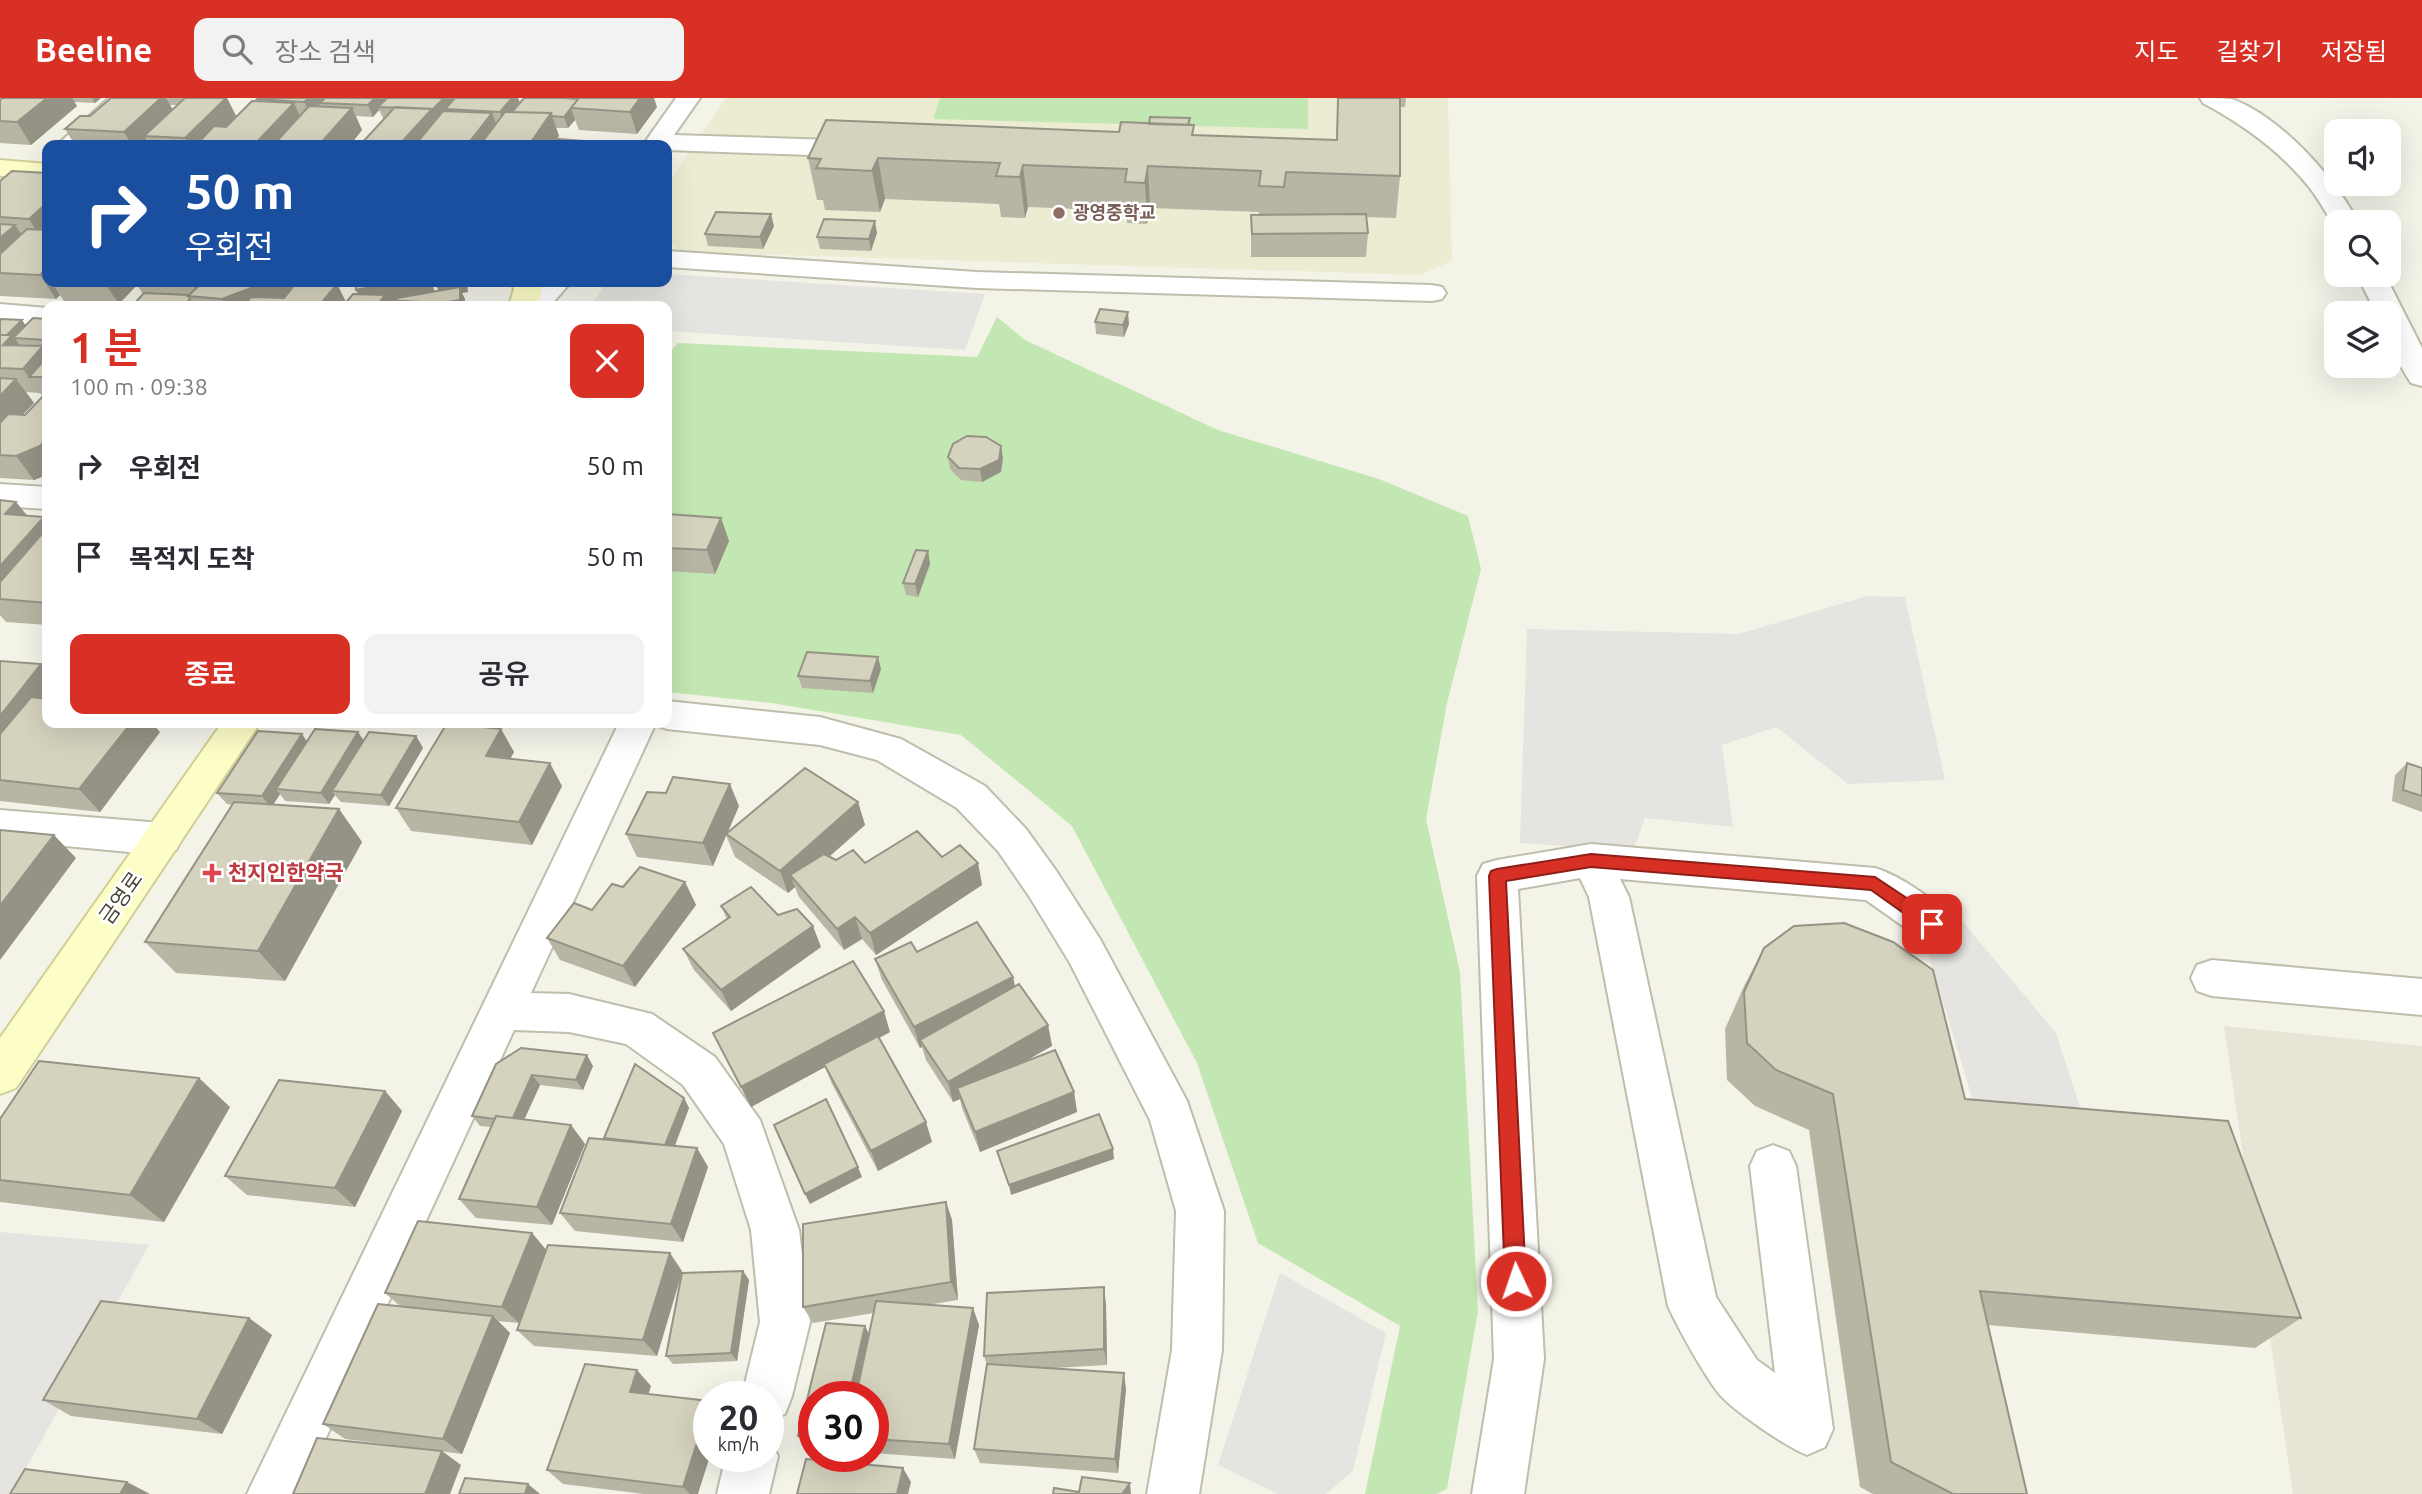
<!DOCTYPE html>
<html lang="ko">
<meta charset="utf-8">
<style>
:root{--surface:#fff;--page:#f2f2f3;--text:#2b2b33;--muted:#7c7c81;--accent:#d93025}
body{margin:0;font-family:Ubuntu,"Noto Sans KR",sans-serif;background:var(--page);color:var(--text);height:100vh;display:flex;flex-direction:column;font-size:26px;white-space:nowrap}
*{box-sizing:border-box;margin:0}
p{font-size:23px;color:var(--muted)}
.icon{flex:none;width:38px;height:38px;fill:none;stroke:currentColor;stroke-width:2;stroke-linecap:round;stroke-linejoin:round}
.map{position:relative;flex:1;overflow:hidden}
.panel{position:absolute;left:42px;top:203px;width:630px;height:427px;display:flex;flex-direction:column;background:var(--surface);border-radius:14px;box-shadow:0 7px 28px #0002}
.panel>*{flex:none}
.top-card{position:absolute;left:42px;top:42px;width:630px;height:147px;border-radius:14px;box-shadow:0 7px 28px #0002;background:#1a4fa0;color:#fff;overflow:hidden}
.buttons{position:absolute;left:2324px;top:21px;display:grid;gap:14px}
.buttons a{display:grid;place-items:center;width:77px;height:77px;border-radius:14px;background:var(--surface);box-shadow:0 7px 28px #0002;font-size:35px}
.speed{position:absolute;left:693px;top:1283px;display:flex;gap:14px;font-size:35px;font-weight:700;text-align:center}
.speed>*{display:grid;place-content:center;width:91px;height:91px;border-radius:50%;background:var(--surface);box-shadow:0 7px 28px #0002;line-height:1}
.speed small{font-size:18px;font-weight:400}
.speed .limit{border:10px solid #d22;background:#fff;color:#111}
.pin{position:absolute;display:grid;place-items:center;width:60px;height:60px;color:#fff;margin:-30px;border-radius:14px;box-shadow:0 4px 10px #0006}
.me{position:absolute;width:77px;margin:-38px;rotate:357deg;stroke-linejoin:round;filter:drop-shadow(0 0 5px #0008)}
.turn{display:flex;align-items:center;gap:24px;height:147px;padding:0 28px;font-size:32px}
.turn .icon{width:91px;height:91px;stroke-width:2.5}
.turn b{display:block;font-size:49px;line-height:60px}
.round{display:grid;place-items:center;flex:none;width:74px;height:74px;border-radius:14px;background:var(--page)}
.overview{display:flex;align-items:center;justify-content:space-between;height:119px;padding:0 28px}
h1{font-size:42px;font-weight:600;line-height:52px;color:var(--accent)}
.cta{display:flex;gap:14px;margin-top:auto;padding:14px 28px}
.cta a{flex:1;height:80px;border-radius:14px;background:var(--accent);color:#fff;font-size:28px;font-weight:600;line-height:80px;text-align:center}
.cta a+a{background:var(--page);color:var(--text)}
ul{padding:0;list-style:none}
li{display:flex;align-items:center;gap:21px;height:91px;padding:0 28px}
li div{flex:1}
li b{display:block;font-size:26px}
li em{font-style:normal}
header{display:flex;align-items:center;gap:42px;box-sizing:border-box;height:98px;padding:0 35px;background:var(--accent);color:#fff}
header strong{font-size:33px}
nav{display:flex;gap:38px;margin-inline-start:auto;font-size:24px}
.search{width:490px;height:63px;background:var(--page);display:flex;align-items:center;gap:18px;box-sizing:border-box;padding:0 24px;border-radius:14px;color:var(--muted);font-size:26px}
.map>svg:first-child{display:block}
.residential{fill:#e7e6d6}
.education{fill:#ececd2}
.green{fill:#c2e7b2}
.parking{fill:#e5e4e0}
.lines{fill:none;stroke-linecap:round;stroke-linejoin:round}
.street-casing{stroke:#bfbdab;stroke-width:4}
.secondary-casing{stroke:#d0cf96;stroke-width:4}
.street{fill:#fff;fill-rule:evenodd}
.secondary{fill:#fdfdc8;fill-rule:evenodd}
.wall{fill:#b7b5a3;fill-rule:evenodd}
.shaded-wall{fill:#959385}
.building{fill:#d5d2be;stroke:#959385;stroke-width:2}
.route{fill:#d93025;stroke:#8d1f18;stroke-width:2}
.education-dot{fill:#8d6e63;stroke:#fff;stroke-width:2.5}
.health-dot{fill:#e0444e;stroke:#fff;stroke-width:2.5}
.labels{text-anchor:middle;stroke-width:5;stroke-linejoin:round;paint-order:stroke}
.far-education-label{font-size:18px;font-weight:bold;fill:#785e54;stroke:#fff;text-anchor:start}
.health-label{font-size:21px;font-weight:bold;fill:#be3a42;stroke:#fff;text-anchor:start}
.street-label{font-size:21px;fill:#474537;stroke:#fff}
</style>
<header>
<strong>Beeline</strong>
<div class="search"><svg class="icon" aria-label="search" viewBox="0 0 24 24"><circle cx="10" cy="10" r="6"/><path d="M15 15l6 6"/></svg>장소 검색</div>
<nav><a>지도</a><a>길찾기</a><a>저장됨</a></nav>
</header>
<div class="map">
<svg width="2422" height="1396" viewBox="0 0 2422 1396">
<rect width="100%" height="100%" fill="#f4f3e8"/>
<path class="residential" d="M2224,928L2422,948V1396H2293Z"/>
<path class="education" d="M726,0H1448L1452,163L1420,177L682,154L667,143V87Z"/>
<path class="green" d="M940,0H1308V31L933,21Z
M997,219L1025,242L1218,332L1379,381L1468,418L1481,471L1447,605L1426,721L1460,874L1478,1213L1447,1391L1436,1396H1365L1400,1228L1258,1145L1197,965L1072,728L961,637L772,605L667,594V257L678,245L977,259Z"/>
<path class="parking" d="M667,176L985,196L965,252L667,233V208H591L606,184H667Z
M1867,498L1905,499L1945,682L1848,686L1776,629L1722,647L1733,729L1645,720L1633,753L1520,745L1527,531L1739,536Z
M1963,824L2056,935L2083,1019L1975,1009L1922,836Z
M0,1134L149,1147L12,1396H0Z
M1280,1175L1386,1235L1353,1373L1326,1396H1278L1218,1367Z"/>
<g class="lines">
<defs>
<path id="street" d="M109,0H135L84,47H57Z
M676,0H700L674,37L865,43L874,46L878,51L874,56L865,59L667,52V47H643Z
M2200,0C2210,0 2223,0 2232,1C2281,19 2335,80 2358,124H2336V130C2326,116 2319,101 2309,89C2280,53 2244,27 2203,5Z
M667,153L977,174L1432,187L1442,189L1446,195L1442,201L1432,203L977,190L667,169Z
M2357,177H2385L2422,250V288L2411,285C2396,263 2389,242 2389,215H2376Z
M542,184H571L550,208H520Z
M0,206L47,210V228L0,224Z
M0,386L47,389V411L0,408Z
M667,603L820,619L901,641L985,688L1026,731L1057,774L1100,841L1187,1003L1224,1113L1222,1252L1199,1396H1147L1172,1252L1176,1113L1150,1022L1070,865L1029,798L998,753L957,710L877,662L820,647L667,631L655,627L531,895L569,896L652,916L715,959L760,1022L799,1132L810,1224L792,1298L785,1316L768,1323V1298H742L760,1224L751,1132L724,1046L683,987L626,946L569,934L514,932L300,1396H247L619,625H667Z
M0,712L162,725L176,730L182,741L176,752L162,757L0,742Z
M1591,746L1875,770C1898,777 1942,804 1953,826L1947,838L1932,843L1917,838L1866,802L1620,781L1629,799L1716,1199L1757,1262L1775,1275L1750,1068L1757,1053L1773,1047L1789,1053L1796,1068L1833,1331L1825,1349L1807,1357C1785,1348 1737,1315 1721,1298C1706,1281 1678,1230 1668,1208L1589,799L1580,780L1518,791L1544,1261L1524,1396H1472L1494,1261L1477,778L1483,766L1497,762Z
M2212,862L2422,881V917L2212,898L2197,893L2191,880L2197,867Z
M768,1339L778,1358L769,1396H717L726,1358H768Z"/>
<path id="secondary" d="M0,62L47,66V82L0,78Z
M511,184H539L542,191L537,208H509L514,191Z
M222,625H260L16,990L0,996V940Z"/>
</defs>
<use href="#street" class="street-casing"/>
<use href="#secondary" class="secondary-casing"/>
<use href="#street" class="street"/>
<use href="#secondary" class="secondary"/>
</g>
<path class="wall" d="M3,0H101L95,5L74,4L77,8L31,47L0,45V2Z
M111,0H227L236,18L258,3L257,1L258,0H453L454,1L518,0L520,5L657,9L637,36L579,32L575,22L568,30H556L559,38L553,46L611,45L612,47H360L384,20H383L379,12L373,19L356,18L362,32L350,47H149V46L147,47H75L65,31L90,18ZM170,7H177L173,12Z
M1338,0H1406L1405,9H1400V78L1396,120L1366,119L1368,135L1366,159H1251V117H1259V114L1150,110L1147,126L1127,125L1126,113L1028,109L1025,120L1001,119L999,106L885,101L880,114L825,112L823,102H817L808,60L1190,27L1194,37L1336,42Z
M47,75V184H308L309,185L337,186L346,205L358,196L356,192L355,184H432L434,194L439,193L436,187L468,194L462,195L465,201V208H132L143,196L137,187L119,206L64,203L60,197L56,201L0,198V83Z
M774,128L763,151L708,148L705,136Z
M877,135L871,153L820,151L817,139Z
M0,221L22,222L25,228L47,221V377L34,382L0,380ZM26,294L40,295L43,299L25,317H22L34,305Z
M1095,224L1129,226L1124,239L1096,236Z
M948,359L1003,360L1001,374L982,384L961,382L950,371Z
M0,402L16,404L27,417L47,423V527L6,524L0,517Z
M667,416L721,420L729,443L715,476L667,473Z
M928,453L930,466L918,499L906,497L903,485Z
M0,563L47,625L160,634L100,714L0,703Z
M881,571L873,595L802,590L798,578Z
M501,631L514,654L510,661L562,688L532,747L411,733L396,710Z
M358,634L363,642L416,638L423,650L389,708L341,704L335,697L329,706L285,703L280,696L273,707L339,711L362,744L285,883L176,875L145,844L232,707L227,706L217,695L307,643Z
M2407,665L2422,670V714L2392,703L2395,677Z
M858,704L865,727L829,759L836,762L865,765L942,759L978,765L982,787L876,857L862,841L844,852L799,799L795,789L788,795L735,759L726,737L713,768L637,759L626,736L739,708L727,736Z
M685,784L696,807L635,889L560,862L547,840L592,812L623,789Z
M721,808L778,817L821,849L731,913L694,872L683,851L727,821Z
M1764,850L1965,1001L2301,1220L2255,1250L1988,1227L2027,1396H1873L1860,1389L1809,1032L1755,1008L1727,982L1725,931L1744,888Z
M917,854L1013,879L1015,888L1048,927L1052,948L1025,963L1074,994L1077,1014L980,1054L962,1010L960,1001L953,1004L926,962L922,949L920,950L882,882L875,861Z
M890,934L879,940L932,1044L878,1073L832,986L825,969L751,1009L713,935Z
M496,966L593,968L583,992L540,987L524,1022L571,1027L585,1046L552,1127L476,1120L459,1101L491,1029L480,1028L472,1018Z
M385,993L402,1013L355,1109L247,1097L225,1078Z
M684,1000L689,1010L675,1048L697,1050L708,1069L683,1144L575,1133L560,1115L605,1041L604,1040Z
M230,1009L164,1124L0,1104V1021Z
M946,1104L952,1122L958,1202L927,1207L979,1227L955,1361L873,1355L874,1215L813,1225L803,1209Z
M532,1135L546,1152L682,1173V1175L743,1173L749,1182L737,1263L673,1266L666,1258L682,1176L657,1258L534,1248L517,1232L526,1208L519,1225L498,1223L510,1235L462,1356L345,1341L323,1326L400,1208L385,1195Z
M1106,1206L1107,1267L1054,1270L1126,1291L1118,1375L980,1365L974,1351L987,1267L984,1258Z
M249,1220L272,1237L222,1336L71,1318L43,1302Z
M826,1225L865,1228L869,1236L855,1298H814V1346L803,1345L798,1338Z
M651,1288L648,1296L698,1396H644L563,1386L547,1372Z"/>
<path class="shaded-wall" d="M47,0H72L77,8L31,47L17,24Z
M92,0H101L95,5Z
M161,0H166L177,19L144,38L149,46L147,47H132L124,34Z
M226,0H227L238,22L199,44L200,47H188L185,40Z
M309,0H326L310,16L304,4Z
M375,0H390L378,9L379,12L373,19L368,7Z
M444,0H453L455,4L445,11L446,14L429,47H399L432,11Z
M512,0H518L520,6L504,26L500,14Z
M640,0H654L657,9L637,36L630,14Z
M294,5L304,27L275,45L276,47H254Z
M352,10L362,32L350,47H319Z
M571,10L575,22L568,30L564,19Z
M492,15L501,38L494,47H467Z
M551,15L559,38L553,47H529Z
M878,60L885,101L880,114L872,73Z
M1023,67L1028,109L1025,120L1020,79Z
M1148,68L1150,110L1147,126L1145,85Z
M47,105V136L44,145L29,121Z
M771,116L774,128L763,151L760,139Z
M875,123L877,135L871,153L869,141Z
M15,127L31,150L0,175V140Z
M47,170V184H51L60,197L56,201L40,177Z
M104,184H135L137,187L119,206Z
M191,184H223L200,199Z
M267,184H308L314,194L278,208H226L222,201Z
M396,184H432L436,201L442,199L436,187L452,184H467L468,194L462,195L465,201V208H364L356,192Z
M337,186L348,208H319Z
M190,201L194,208H184Z
M1128,214L1129,226L1124,239L1123,227Z
M22,222L30,234L15,240L29,261L3,247L4,240Z
M43,248L47,254V279H29L40,295L23,271Z
M16,281L34,305L0,341V298Z
M47,340V377L34,382L16,358Z
M1001,348L1003,360L1001,374L982,384L980,371Z
M16,404L35,428L5,416Z
M44,419L47,423V460L13,499L0,483V468Z
M721,420L729,443L715,476L707,452Z
M928,453L930,466L918,499L915,486Z
M878,559L881,571L873,595L870,583Z
M41,566L47,573V608L0,670V618Z
M131,625H152L160,634L100,714L79,691Z
M501,631L514,654L499,681L486,658Z
M358,634L366,646L332,693L335,697L329,706L321,695Z
M302,636L310,648L276,691L280,696L271,710L262,698Z
M416,638L423,650L389,708L381,697Z
M550,665L562,688L532,747L519,724Z
M730,686L739,708L713,768L703,745Z
M858,704L865,727L798,786L790,777L795,789L788,795L780,773Z
M339,711L362,744L285,883L258,853Z
M54,737L76,760L0,862V808Z
M978,765L982,787L876,857L870,835Z
M685,784L696,807L635,889L623,868Z
M855,819L862,841L844,852L837,831Z
M813,828L821,849L731,913L721,892Z
M1013,879L1017,900L920,942L922,949L920,950L914,929Z
M884,913L890,934L751,1009L741,989Z
M1048,927L1052,948L961,1000L957,990L960,1001L953,1004L948,984Z
M587,957L593,968L583,992L576,982Z
M532,977L540,987L519,1033L512,1023Z
M199,980L230,1009L164,1124L130,1097Z
M385,993L402,1013L355,1109L335,1090Z
M1074,994L1077,1014L980,1054L975,1034Z
M684,1000L689,1010L671,1057L665,1047Z
M926,1024L932,1044L878,1073L871,1053Z
M571,1027L585,1046L552,1127L537,1109Z
M697,1050L708,1069L683,1144L671,1126Z
M1113,1051L1114,1061L1011,1097L1009,1087Z
M858,1069L862,1079L810,1106L805,1096Z
M946,1104L952,1122L958,1202L951,1184Z
M532,1135L547,1153L519,1225L502,1209Z
M670,1155L682,1173L657,1258L643,1242Z
M743,1173L749,1182L737,1263L731,1255Z
M1104,1189L1106,1206L1107,1267L1104,1251Z
M973,1210L979,1227L955,1361L949,1346Z
M493,1218L510,1235L462,1356L443,1341Z
M249,1220L272,1237L222,1336L197,1321Z
M865,1228L869,1236L855,1298H849Z
M637,1272L651,1288L644,1310L630,1294Z
M1124,1275L1126,1291L1118,1375L1115,1361Z
M709,1307V1358H710L698,1396H690L683,1389Z
M442,1353L461,1367L450,1396H425Z
M903,1370L911,1384L908,1396H897Z
M127,1384L150,1396H120Z
M1130,1385L1131,1396H1122Z
M528,1386L540,1396H525Z"/>
<path class="building" d="M3,0H47L17,24L0,23V2Z
M111,0H161L124,34L65,31L80,18H90Z
M185,0H226L185,40L144,38Z
M258,0H309L304,4L257,1Z
M325,0H375L368,7L321,5Z
M387,0H444L432,12V11L378,9Z
M455,0H512L500,14L445,11Z
M524,0H564L578,1L564,19L552,18L551,15L512,14Z
M579,0H640L630,14L571,10Z
M1338,0H1400V78L1286,74L1284,89L1259,88L1261,73L1148,68L1145,85L1125,84L1127,71L1023,67L1020,79L996,78L1000,65L878,60L872,73L816,70L821,61L808,60L826,22L1119,34L1121,24L1194,27L1192,37L1337,42Z
M252,3L294,5L254,47L199,44L214,28L226,29Z
M309,8L352,10L319,47L275,45Z
M395,9L432,11L399,47H360Z
M443,13L492,15L467,47H415Z
M505,14L551,15L529,47H480Z
M1150,19L1190,20L1188,27L1149,26Z
M558,41L611,45L609,47H552Z
M12,73L47,75V105L29,121L0,119V83Z
M716,114L771,116L760,139L705,136Z
M1366,116L1368,135L1252,136L1251,117Z
M824,121L875,123L869,141L817,139Z
M0,126L15,127L0,140Z
M27,131L47,132V170L40,177L0,175V156Z
M203,184H267L222,201L188,198Z
M297,184L337,186L319,208H243L251,199L284,200Z
M355,184H396L356,192Z
M436,184H452L436,187Z
M460,189V202L423,208L421,204L397,203V200Z
M144,195L189,197L188,198L190,201L184,208H132Z
M353,196L385,197L381,202L421,204L419,208H343Z
M1100,211L1128,214L1123,227L1095,224Z
M33,220L47,221V242L13,240Z
M0,221L22,222L7,237H0Z
M0,237H12L3,247L43,248L23,271L0,270Z
M47,259V279H29Z
M0,280L16,281L0,298Z
M47,294V340L40,348L16,358L0,357V325L8,316L25,317Z
M967,338L986,339L1001,348L999,362L980,371L959,370L948,359L953,346Z
M0,402L16,404L5,416L44,419L0,468Z
M667,416L721,420L707,452L667,450Z
M47,430V505L0,501V484Z
M916,452L928,453L915,486L903,485Z
M807,554L878,559L870,583L798,578Z
M0,563L41,566L0,618Z
M31,599L47,601V625H131L79,691L0,682V636Z
M447,625L501,631L486,658L550,665L519,724L396,710Z
M315,631L358,634L321,695L276,691Z
M258,633L302,636L262,698L217,695Z
M369,634L416,638L381,697L332,693Z
M2407,665L2422,670V698L2403,692Z
M805,670L858,704L780,773L726,736Z
M673,679L730,686L703,745L626,736L647,694L666,695Z
M234,704L339,711L258,853L145,844Z
M0,732L54,737L0,808Z
M917,733L942,759L960,747L978,765L870,835L855,819L837,831L790,777L824,756L836,762L853,752L865,765Z
M640,769L685,784L623,868L547,840L574,805L592,812L612,786L623,789Z
M751,789L778,817L797,811L813,828L721,892L683,851L730,819L721,808Z
M977,824L1013,879L914,929L875,861L911,844L917,854Z
M1844,825L1893,844L1933,872L1965,1001L2228,1023L2301,1220L1980,1193L2027,1396H1953L1891,1364L1833,996L1776,972L1747,945L1744,894L1764,850L1794,828Z
M853,863L884,913L741,989L713,935Z
M1019,886L1048,927L948,984L920,942Z
M878,938L926,1024L871,1053L824,966Z
M521,950L587,957L576,982L532,977L513,1020L496,1018L495,1021L472,1018L496,966Z
M1055,952L1074,994L975,1034L957,990Z
M39,963L199,980L130,1097L0,1082V1021Z
M635,966L684,1000L665,1047L604,1040Z
M279,982L385,993L335,1090L225,1078Z
M826,1001L858,1069L805,1096L774,1027Z
M1099,1016L1113,1051L1009,1087L997,1053Z
M496,1018L571,1027L537,1109L459,1101Z
M589,1040L697,1050L671,1126L560,1115Z
M946,1104L951,1184L803,1209V1126Z
M418,1123L532,1135L502,1209L385,1195Z
M548,1147L670,1155L643,1242L517,1232Z
M743,1173L731,1255L666,1258L682,1175Z
M1104,1189V1251L984,1258L987,1195Z
M101,1203L249,1220L197,1321L43,1302Z
M876,1203L973,1210L949,1346L873,1341V1298H856Z
M378,1206L493,1218L443,1341L323,1326Z
M826,1225L865,1228L849,1298H814V1339L798,1338Z
M585,1266L637,1272L630,1294L709,1303V1307L683,1389L547,1372Z
M987,1266L1124,1275L1115,1361L974,1351Z
M317,1340L442,1353L425,1396H293Z
M806,1361L903,1370L897,1396H797Z
M25,1371L127,1384L120,1396H10Z
M1082,1379L1130,1385L1122,1396H1053L1054,1390L1079,1394Z
M465,1380L528,1386L525,1396H459Z"/>
<path class="route" d="M1591,756L1875,779L1938,821L1940,826L1938,831H1926L1871,792L1591,769L1506,783L1526,1183L1523,1190L1516,1193L1508,1190L1505,1183L1489,778L1491,773L1497,771Z"/>
<circle class="education-dot" cx="1059" cy="115" r="7"/>
<path class="health-dot" d="M208.5 764.5h7v7h7v7h-7v7h-7v-7h-7v-7h7z"/>
<g class="labels">
<g class="far-education-label">
<text x="1073" y="121">광영중학교</text>
</g>
<g class="health-label">
<text x="228" y="782">천지인한약국</text>
</g>
<g class="street-label">
<text transform="translate(121 800) rotate(-55)" y="7">금영로</text>
</g>
</g>
</svg>
<div class="buttons">
<a><svg class="icon" aria-label="sound" viewBox="0 0 24 24"><path d="M4 9h4l5-4v14l-5-4H4zM17 9q2 3 0 6"/></svg></a>
<a><svg class="icon" aria-label="search" viewBox="0 0 24 24"><circle cx="10" cy="10" r="6"/><path d="M15 15l6 6"/></svg></a>
<a><svg class="icon" aria-label="layers" viewBox="0 0 24 24"><path d="M12 4l9 5-9 5-9-5zM3 14l9 5 9-5"/></svg></a>
</div>
<div class="speed"><div>20<small>km/h</small></div><div class="limit">30</div></div>
<div class="pin" style="left:1932px;top:826px;background:#d93025"><svg class="icon" aria-label="arrive" viewBox="0 0 24 24"><path d="M6 21V4h12l-3 4 3 4H6"/></svg></div>
<svg class="me" style="left:1516px;top:1183px" viewBox="-20 -20 40 40"><circle r="17" fill="#d93025" stroke="#fff" stroke-width="3"/><path d="M0-11L8 9 0 5-8 9z" fill="#fff"/></svg>
<div class="top-card">
<div class="turn"><svg class="icon" aria-label="right" viewBox="0 0 24 24"><path d="M7 20v-9h11M14 6l5 5-5 5"/></svg><div><b>50 m</b>우회전</div></div>
</div>
<section class="panel">
<div class="overview"><div><h1>1 분</h1><p>100 m · 09:38</p></div><a class="round" style="background:#d93025;color:#fff"><svg class="icon" aria-label="close" viewBox="0 0 24 24"><path d="M6 6l12 12M18 6L6 18"/></svg></a></div>
<ul>
<li><svg class="icon" aria-label="right" viewBox="0 0 24 24"><path d="M7 20v-9h11M14 6l5 5-5 5"/></svg><div><b>우회전</b></div><em>50 m</em></li>
<li><svg class="icon" aria-label="arrive" viewBox="0 0 24 24"><path d="M6 21V4h12l-3 4 3 4H6"/></svg><div><b>목적지 도착</b></div><em>50 m</em></li>
</ul>
<div class="cta"><a>종료</a><a>공유</a></div>
</section>
</div>
